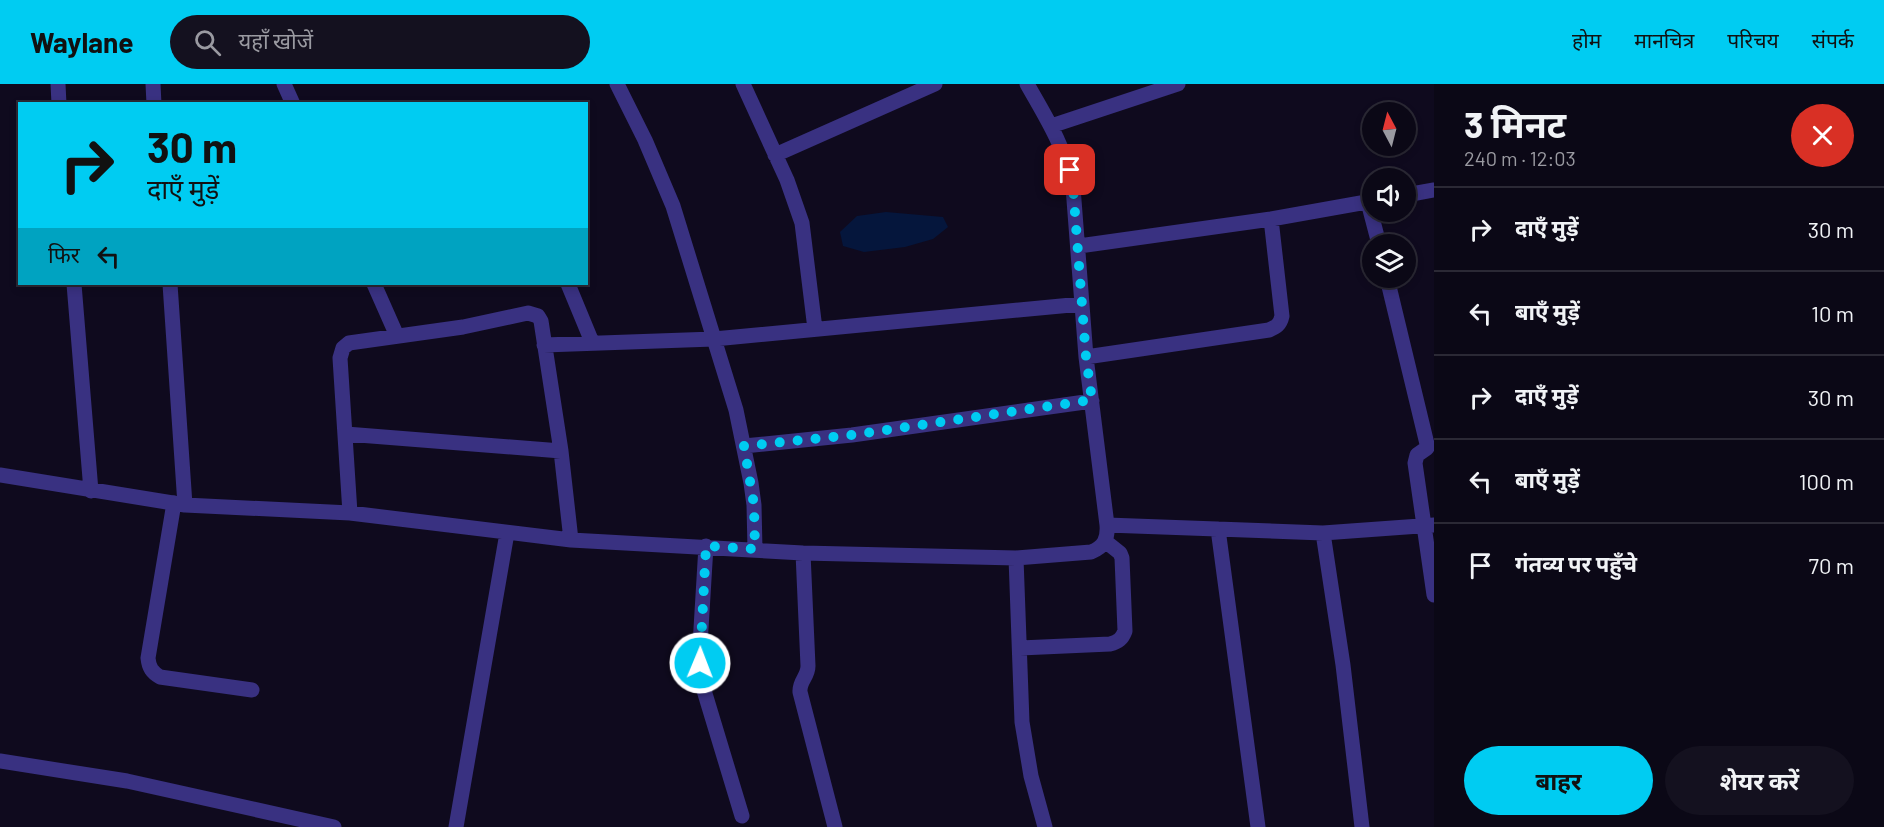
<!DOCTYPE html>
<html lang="hi">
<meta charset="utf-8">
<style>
:root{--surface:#0b0816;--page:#14111f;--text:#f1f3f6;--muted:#9a9aa1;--line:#2b2935;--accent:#00ccf2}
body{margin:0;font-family:Barlow,"Noto Sans Devanagari",sans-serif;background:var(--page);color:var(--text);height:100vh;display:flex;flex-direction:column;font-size:22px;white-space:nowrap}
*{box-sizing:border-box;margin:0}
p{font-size:20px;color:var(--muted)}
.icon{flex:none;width:33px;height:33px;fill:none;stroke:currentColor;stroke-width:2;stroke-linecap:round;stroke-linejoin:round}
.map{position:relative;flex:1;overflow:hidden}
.panel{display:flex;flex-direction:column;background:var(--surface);width:450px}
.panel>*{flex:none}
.banner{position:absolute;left:18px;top:18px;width:570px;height:183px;border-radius:0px;box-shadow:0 3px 9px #0003,0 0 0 2px var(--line);background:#00ccf2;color:#111;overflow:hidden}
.needle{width:39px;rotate:353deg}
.buttons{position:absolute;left:1362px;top:18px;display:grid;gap:12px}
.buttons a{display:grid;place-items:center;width:54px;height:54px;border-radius:50%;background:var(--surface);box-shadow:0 3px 9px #0003,0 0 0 2px var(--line);font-size:30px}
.pin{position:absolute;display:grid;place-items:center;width:51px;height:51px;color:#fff;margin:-26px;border-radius:12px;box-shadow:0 3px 9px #0006}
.me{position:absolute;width:66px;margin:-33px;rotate:1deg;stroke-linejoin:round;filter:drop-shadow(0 0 4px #0008)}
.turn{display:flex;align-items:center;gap:21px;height:126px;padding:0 30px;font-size:27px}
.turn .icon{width:78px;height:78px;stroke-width:2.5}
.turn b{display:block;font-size:42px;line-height:51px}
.then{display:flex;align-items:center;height:57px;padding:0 30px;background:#0003;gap:12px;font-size:22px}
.round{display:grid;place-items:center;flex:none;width:63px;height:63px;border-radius:32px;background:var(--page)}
.headline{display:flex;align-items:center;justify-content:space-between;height:102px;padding:0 30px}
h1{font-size:36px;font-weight:700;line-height:45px}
.cta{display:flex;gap:12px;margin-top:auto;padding:12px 30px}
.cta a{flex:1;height:69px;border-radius:36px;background:var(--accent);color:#111;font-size:24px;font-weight:700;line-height:69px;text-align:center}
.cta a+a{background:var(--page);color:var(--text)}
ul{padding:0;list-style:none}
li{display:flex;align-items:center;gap:18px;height:84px;padding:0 30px;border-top:2px solid var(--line)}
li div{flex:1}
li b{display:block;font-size:22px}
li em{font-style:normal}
header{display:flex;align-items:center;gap:36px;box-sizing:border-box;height:84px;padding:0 30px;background:var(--accent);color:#111}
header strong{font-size:28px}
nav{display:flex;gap:33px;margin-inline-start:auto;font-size:21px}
.search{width:420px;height:54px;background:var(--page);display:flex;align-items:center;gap:15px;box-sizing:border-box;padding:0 21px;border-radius:33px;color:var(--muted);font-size:22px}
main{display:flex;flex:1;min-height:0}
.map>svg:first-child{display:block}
.water{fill:#05163c}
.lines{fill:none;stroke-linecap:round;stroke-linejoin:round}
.minor{stroke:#393181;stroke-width:15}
.route{stroke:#00ccf2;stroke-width:10;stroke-dasharray:0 18}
</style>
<header>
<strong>Waylane</strong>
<div class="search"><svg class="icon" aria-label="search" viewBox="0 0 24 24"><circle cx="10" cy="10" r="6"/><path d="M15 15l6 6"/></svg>यहाँ खोजें</div>
<nav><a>होम</a><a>मानचित्र</a><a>परिचय</a><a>संपर्क</a></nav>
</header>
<main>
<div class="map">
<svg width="1434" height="743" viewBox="0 0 1434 743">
<rect width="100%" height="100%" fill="#0f0a1e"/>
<path class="water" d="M886,128L943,133L948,143L933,155L905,163L864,168L843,162L840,148L857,132Z"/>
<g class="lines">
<path class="minor" d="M58,0L59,20
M153,0L154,20
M284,0L293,20
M617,0L645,56L673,122L736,326L751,399L754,421L755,465
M743,0L787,96L802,139L815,245
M1051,42L1178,0
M775,71L935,0
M1406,111L1434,106
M1368,118L1379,160
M1079,162L1271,135L1372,117
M1387,194L1427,360V364L1417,371L1415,379L1434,511
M74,200L91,407
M170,200L185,421
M374,200L397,252
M568,200L592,258
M544,261L714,255L1082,220
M1086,273L1269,246C1276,243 1280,241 1282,232L1271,135
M346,350L561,367
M744,362L852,351L1092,317
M0,391L185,421L350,429L571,456L803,469L1016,474L1091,468C1104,463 1108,455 1107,441L1086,273L1073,103C1066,65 1046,33 1027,0
M174,419L148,574C149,584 152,588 160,593L252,606
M350,429L340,274L343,264L349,259L463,243L528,229L538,232L541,237L561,367L571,456
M1107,441L1323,449L1434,441
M1218,445L1258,743
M1323,449L1343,581L1362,743
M706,462L700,561L703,603L742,732
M803,469L808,582C808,593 799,597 800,608L835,743
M1016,474L1022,638L1031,692L1045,743
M1020,564L1110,560C1118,558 1122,555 1125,547L1122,474L1120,469L1105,457
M0,677L127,697L334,743
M456,743L507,449"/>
</g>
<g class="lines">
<path class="route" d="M700,579L706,462L755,465L754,421L744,362L852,351L1092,316L1086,273L1073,103L1070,86"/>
</g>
</svg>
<div class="buttons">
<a><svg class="needle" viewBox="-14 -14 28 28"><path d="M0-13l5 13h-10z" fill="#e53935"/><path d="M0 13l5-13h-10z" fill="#9a9aa1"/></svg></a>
<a><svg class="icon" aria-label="sound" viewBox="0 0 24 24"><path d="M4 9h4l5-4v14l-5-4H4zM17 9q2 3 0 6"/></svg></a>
<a><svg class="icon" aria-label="layers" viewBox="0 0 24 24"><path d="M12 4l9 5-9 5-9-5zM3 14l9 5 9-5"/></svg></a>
</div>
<div class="pin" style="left:1070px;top:86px;background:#d93025"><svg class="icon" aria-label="arrive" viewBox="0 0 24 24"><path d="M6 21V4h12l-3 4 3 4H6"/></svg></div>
<svg class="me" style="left:700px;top:579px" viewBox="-20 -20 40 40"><circle r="17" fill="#00ccf2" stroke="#fff" stroke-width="3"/><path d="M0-11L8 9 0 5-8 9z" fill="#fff"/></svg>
<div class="banner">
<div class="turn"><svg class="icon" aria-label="right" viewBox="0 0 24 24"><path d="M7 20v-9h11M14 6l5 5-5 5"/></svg><div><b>30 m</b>दाएँ मुड़ें</div></div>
<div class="then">फिर<svg class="icon" aria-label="left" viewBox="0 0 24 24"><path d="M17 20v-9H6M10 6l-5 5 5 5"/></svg></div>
</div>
</div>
<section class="panel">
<div class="headline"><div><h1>3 मिनट</h1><p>240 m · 12:03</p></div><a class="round" style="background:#d93025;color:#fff"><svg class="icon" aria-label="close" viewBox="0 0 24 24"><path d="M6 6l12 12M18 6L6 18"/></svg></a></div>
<ul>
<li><svg class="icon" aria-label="right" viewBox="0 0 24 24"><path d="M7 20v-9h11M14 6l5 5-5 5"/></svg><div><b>दाएँ मुड़ें</b></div><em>30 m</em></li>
<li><svg class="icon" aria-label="left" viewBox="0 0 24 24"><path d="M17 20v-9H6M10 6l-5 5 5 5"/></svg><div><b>बाएँ मुड़ें</b></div><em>10 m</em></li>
<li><svg class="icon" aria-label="right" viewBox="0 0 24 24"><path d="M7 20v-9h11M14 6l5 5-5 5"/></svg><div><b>दाएँ मुड़ें</b></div><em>30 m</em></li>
<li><svg class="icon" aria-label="left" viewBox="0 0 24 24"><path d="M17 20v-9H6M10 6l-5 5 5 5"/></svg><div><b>बाएँ मुड़ें</b></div><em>100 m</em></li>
<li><svg class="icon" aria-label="arrive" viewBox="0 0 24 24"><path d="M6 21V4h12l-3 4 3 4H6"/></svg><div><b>गंतव्य पर पहुँचे</b></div><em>70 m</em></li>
</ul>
<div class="cta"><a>बाहर</a><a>शेयर करें</a></div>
</section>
</main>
